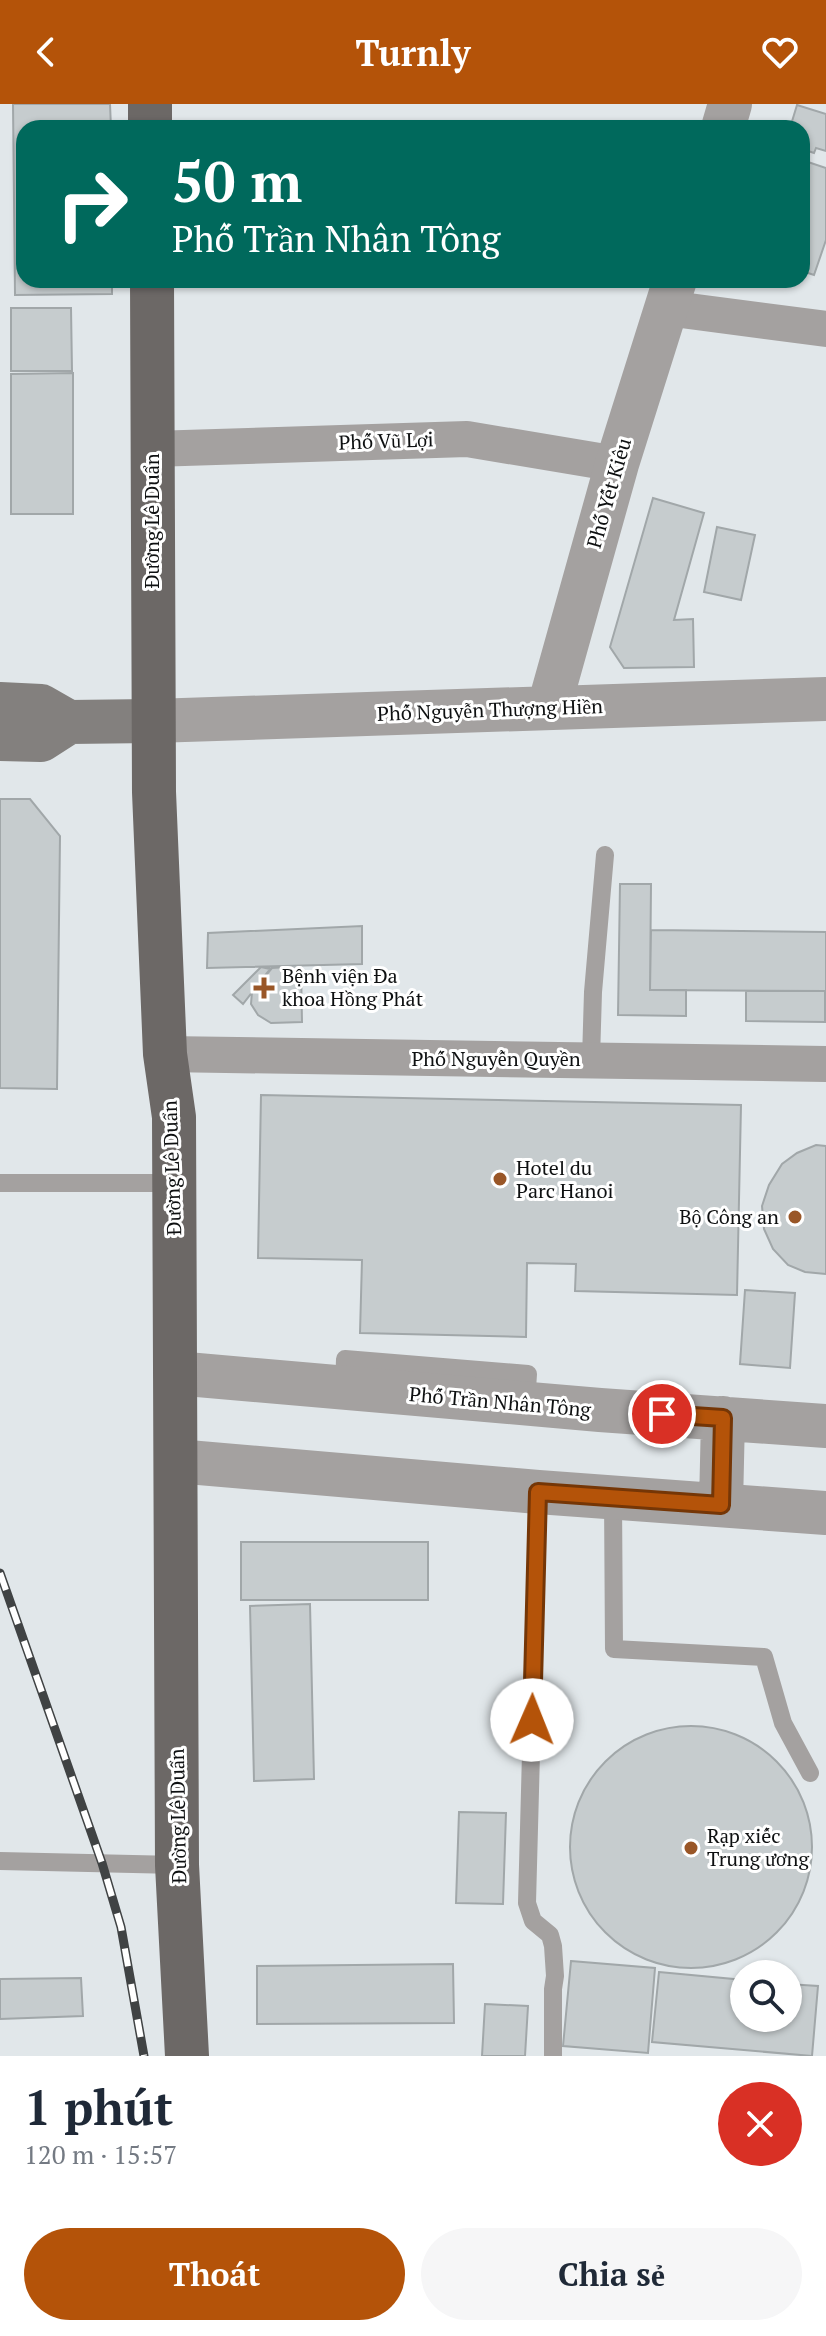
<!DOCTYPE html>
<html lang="vi">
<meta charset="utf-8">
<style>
:root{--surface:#fff;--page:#f6f6f7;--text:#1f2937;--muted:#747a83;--accent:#b45309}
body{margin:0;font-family:"PT Serif",serif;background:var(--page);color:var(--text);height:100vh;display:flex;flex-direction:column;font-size:30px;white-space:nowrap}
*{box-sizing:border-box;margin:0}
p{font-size:26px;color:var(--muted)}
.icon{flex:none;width:44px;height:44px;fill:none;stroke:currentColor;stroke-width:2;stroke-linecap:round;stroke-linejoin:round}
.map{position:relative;height:1952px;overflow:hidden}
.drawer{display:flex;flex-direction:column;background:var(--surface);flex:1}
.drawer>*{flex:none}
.hud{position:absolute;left:16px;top:16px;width:794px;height:168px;border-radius:24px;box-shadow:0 2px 6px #0004;background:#00695c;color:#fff;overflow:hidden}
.buttons{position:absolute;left:730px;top:1856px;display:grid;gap:16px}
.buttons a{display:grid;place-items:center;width:72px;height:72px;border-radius:50%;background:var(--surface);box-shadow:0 2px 6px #0004;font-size:40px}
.pin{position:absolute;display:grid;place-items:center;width:68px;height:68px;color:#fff;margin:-34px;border:4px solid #fff;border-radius:50%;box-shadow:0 2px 8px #0007}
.me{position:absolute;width:88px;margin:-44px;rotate:1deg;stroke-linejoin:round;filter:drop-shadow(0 0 6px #0008)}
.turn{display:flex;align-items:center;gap:28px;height:168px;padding:0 24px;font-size:36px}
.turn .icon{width:104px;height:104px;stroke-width:2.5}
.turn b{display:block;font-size:56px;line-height:68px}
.round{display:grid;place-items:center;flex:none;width:84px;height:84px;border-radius:42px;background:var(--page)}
.headline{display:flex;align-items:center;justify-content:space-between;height:136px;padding:0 24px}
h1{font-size:48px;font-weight:600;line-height:60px}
.button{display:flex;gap:16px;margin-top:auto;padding:16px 24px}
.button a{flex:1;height:92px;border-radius:48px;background:var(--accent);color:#fff;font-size:32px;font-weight:600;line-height:92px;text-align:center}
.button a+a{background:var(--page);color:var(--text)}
header{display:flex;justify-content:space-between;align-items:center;height:104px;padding:0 24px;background:var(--accent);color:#fff;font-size:36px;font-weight:600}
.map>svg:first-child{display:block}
.building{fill:#c6ccce;stroke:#a1a7a9;stroke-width:2}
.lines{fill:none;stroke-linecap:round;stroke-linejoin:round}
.service{stroke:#a4a1a0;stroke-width:18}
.minor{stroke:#a4a1a0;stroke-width:36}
.tertiary{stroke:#a4a1a0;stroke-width:44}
.secondary{stroke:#83807e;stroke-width:44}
.primary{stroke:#6c6866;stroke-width:44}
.rail-casing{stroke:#404344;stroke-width:9}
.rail{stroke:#fff;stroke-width:6;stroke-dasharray:18;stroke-linecap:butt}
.route-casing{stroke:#753606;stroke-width:20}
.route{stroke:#b45309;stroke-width:14}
.poi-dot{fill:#995627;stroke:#fff;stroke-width:3}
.labels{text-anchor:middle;stroke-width:6;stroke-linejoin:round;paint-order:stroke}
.street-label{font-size:20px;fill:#0e1011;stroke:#fff}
.poi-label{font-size:20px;fill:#0e1011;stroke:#fff;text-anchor:start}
</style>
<header><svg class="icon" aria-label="back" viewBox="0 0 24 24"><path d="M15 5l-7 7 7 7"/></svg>Turnly<svg class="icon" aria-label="heart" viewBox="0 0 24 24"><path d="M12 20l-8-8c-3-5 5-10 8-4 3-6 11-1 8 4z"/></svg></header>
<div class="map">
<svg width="826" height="1952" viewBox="0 0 826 1952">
<rect width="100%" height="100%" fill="#e1e7ea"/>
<path class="building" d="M13,0H110L111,24H24V176H112V190L15,191Z
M797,1L826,10V47L816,44L814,49L802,45V24H790Z
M802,56L826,64V136L814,171L802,167Z
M11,204H71L72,267H11Z
M73,269V410H11V270Z
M653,394L704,409L674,516L693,515L694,563L624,564L610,543Z
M717,423L755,431L741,496L704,488Z
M0,695H30L60,732L57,985L0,984Z
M620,780H651L650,886H686V912L618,911Z
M362,822V860L207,864L208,829Z
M651,826L826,828V887L650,886Z
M301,862L302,918L271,919L258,911L251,900L252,888L272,864Z
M261,863L270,865L243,900L233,891Z
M746,887H825V918L746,917Z
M261,991L741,1001L737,1191L575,1187L576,1160L527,1159L526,1233L360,1229L362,1156L258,1154Z
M816,1041L826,1042V1170L805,1168L788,1161L773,1145L764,1125L762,1102L769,1081L782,1060L797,1049Z
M745,1186L795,1189L790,1264L740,1260Z
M241,1438H428V1496H241Z
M310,1500L314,1675L254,1677L250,1502Z
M570 1743a121 121 0 1 1 242 0a121 121 0 1 1-242 0Z
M459,1708L506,1709L503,1800L456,1799Z
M571,1857L655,1864L648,1949L563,1942Z
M453,1860L454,1919L257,1920V1862Z
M659,1868L744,1876V1914H788V1880L818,1882L812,1952L652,1938Z
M81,1874L83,1912L0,1915V1875Z
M485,1900L528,1902L525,1952H482Z"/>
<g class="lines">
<path class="service" d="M591,955L593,888L605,751
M0,1079H174
M344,1285L345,1255L528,1270L526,1300
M538,1388L527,1799L533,1817L550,1831L553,1842L555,1872L553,1885V1952
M613,1393L614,1545L764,1553L783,1619L810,1669
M0,1757L177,1761"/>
<path class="minor" d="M666,204L826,225
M152,345L467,335L617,360
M165,950L826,960"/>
<path class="tertiary" d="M723,24L730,0
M549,603L617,360L675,176
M153,617L826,595
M175,1269L600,1306L826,1322
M176,1357L538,1388L826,1409
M721,1401L723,1314"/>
<path class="secondary" d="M0,600L41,602L69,618L153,617
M0,635L41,636L69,618"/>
<path class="primary" d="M150,0V24
M152,176L154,688L165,950L174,1013L177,1761L187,1952"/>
<defs>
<path id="rail" d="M0,1469L102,1759L121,1823L144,1952"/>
</defs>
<use href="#rail" class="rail-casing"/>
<use href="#rail" class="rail"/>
</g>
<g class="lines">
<defs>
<path id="route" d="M532,1616L538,1388L721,1401L723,1314L662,1310"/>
</defs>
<use href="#route" class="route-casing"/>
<use href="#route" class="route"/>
</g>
<g class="poi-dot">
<path d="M260 872h8v8h8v8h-8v8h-8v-8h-8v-8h8z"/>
<circle cx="500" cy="1075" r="8"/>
<circle cx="795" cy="1113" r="8"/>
<circle cx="691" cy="1744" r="8"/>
</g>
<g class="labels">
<g class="street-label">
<text transform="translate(386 337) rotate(-2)" y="7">Phố Vũ Lợi</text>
<text transform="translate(609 389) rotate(-74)" y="7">Phố Yết Kiêu</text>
<text transform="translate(152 417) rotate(-90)" y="7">Đường Lê Duẩn</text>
<text transform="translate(490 606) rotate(-2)" y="7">Phố Nguyễn Thượng Hiền</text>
<text x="496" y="962">Phố Nguyễn Quyền</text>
<text transform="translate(172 1064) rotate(-92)" y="7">Đường Lê Duẩn</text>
<text transform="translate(500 1298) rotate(5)" y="7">Phố Trần Nhân Tông</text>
<text transform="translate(178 1712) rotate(-91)" y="7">Đường Lê Duẩn</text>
</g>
<g class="poi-label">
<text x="282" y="879">Bệnh viện Đa<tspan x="282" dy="23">khoa Hồng Phát</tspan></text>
<text x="516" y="1071">Hotel du<tspan x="516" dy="23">Parc Hanoi</tspan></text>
<text x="779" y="1120" text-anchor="end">Bộ Công an</text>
<text x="707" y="1739">Rạp xiếc<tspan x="707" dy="23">Trung ương</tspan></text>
</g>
</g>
</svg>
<div class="buttons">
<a><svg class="icon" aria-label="search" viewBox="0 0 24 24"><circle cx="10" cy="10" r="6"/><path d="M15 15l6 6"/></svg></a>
</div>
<div class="pin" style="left:662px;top:1310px;background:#d93025"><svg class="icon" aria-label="arrive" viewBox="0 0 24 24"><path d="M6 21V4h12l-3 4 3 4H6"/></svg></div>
<svg class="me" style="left:532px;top:1616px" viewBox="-20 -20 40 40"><circle r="19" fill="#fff"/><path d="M0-13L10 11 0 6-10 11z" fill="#b45309"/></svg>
<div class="hud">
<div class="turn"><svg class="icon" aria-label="right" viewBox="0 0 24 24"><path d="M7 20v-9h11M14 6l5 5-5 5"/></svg><div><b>50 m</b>Phố Trần Nhân Tông</div></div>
</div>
</div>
<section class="drawer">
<div class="headline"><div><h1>1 phút</h1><p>120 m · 15:57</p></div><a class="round" style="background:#d93025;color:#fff"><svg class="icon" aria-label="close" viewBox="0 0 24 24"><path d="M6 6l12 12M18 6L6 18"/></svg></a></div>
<div class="button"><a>Thoát</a><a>Chia sẻ</a></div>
</section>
